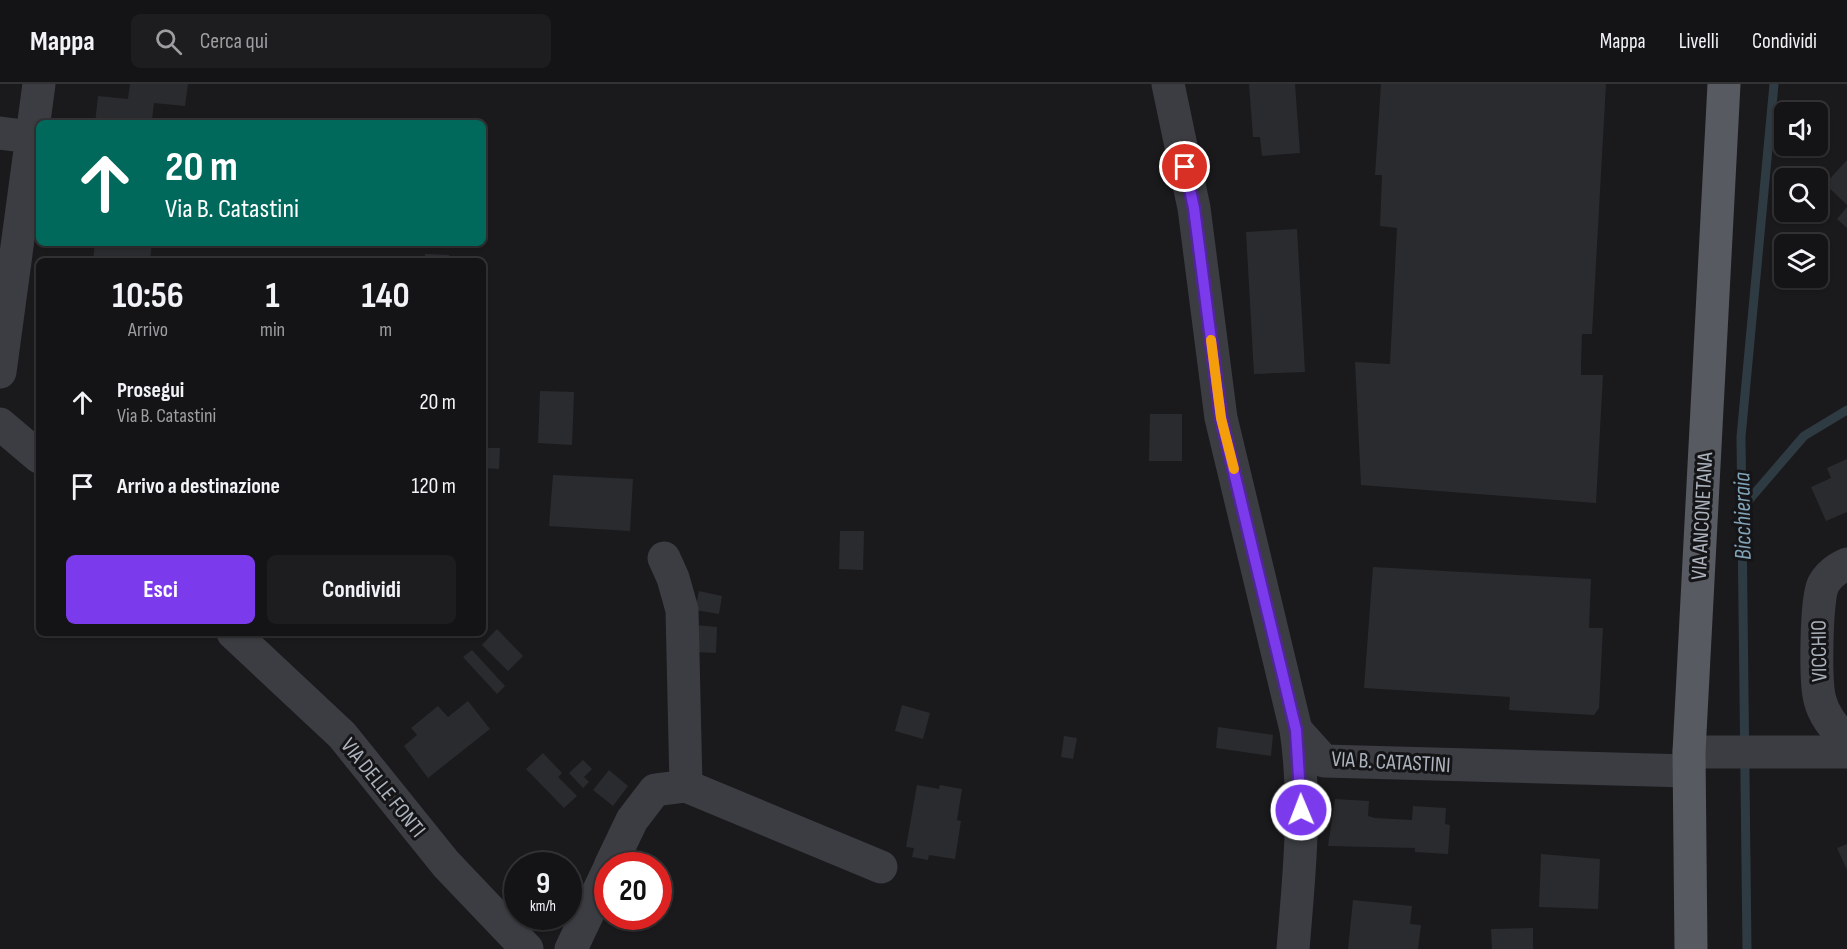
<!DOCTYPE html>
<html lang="it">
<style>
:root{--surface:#141416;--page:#1d1d1f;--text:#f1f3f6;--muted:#9d9ea1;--line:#333335;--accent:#7c3aed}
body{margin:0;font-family:"Sofia Sans Condensed",sans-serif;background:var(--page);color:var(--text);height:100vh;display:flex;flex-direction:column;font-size:22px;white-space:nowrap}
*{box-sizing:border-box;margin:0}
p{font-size:20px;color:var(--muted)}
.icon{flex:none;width:33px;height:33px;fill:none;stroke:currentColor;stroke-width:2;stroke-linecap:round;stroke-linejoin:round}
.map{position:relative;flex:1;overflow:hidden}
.details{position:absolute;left:36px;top:174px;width:450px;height:378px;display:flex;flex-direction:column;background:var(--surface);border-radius:9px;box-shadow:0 2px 4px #0004,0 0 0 2px var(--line)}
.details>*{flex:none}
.banner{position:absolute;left:36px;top:36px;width:450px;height:126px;border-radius:9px;box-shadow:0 2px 4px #0004,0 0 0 2px var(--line);background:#00695c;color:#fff;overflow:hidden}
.buttons{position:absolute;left:1774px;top:18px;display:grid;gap:12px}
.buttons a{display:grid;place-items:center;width:54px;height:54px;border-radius:9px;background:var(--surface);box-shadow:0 2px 4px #0004,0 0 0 2px var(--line);font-size:30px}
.speed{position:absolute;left:504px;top:768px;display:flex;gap:12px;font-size:30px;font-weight:700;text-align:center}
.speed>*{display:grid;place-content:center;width:78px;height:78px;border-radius:50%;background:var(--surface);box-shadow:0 2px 4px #0004,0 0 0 2px var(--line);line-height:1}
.speed small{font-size:15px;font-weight:400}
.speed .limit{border:9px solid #d22;background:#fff;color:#111}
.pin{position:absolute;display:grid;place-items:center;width:51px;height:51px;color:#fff;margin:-26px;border:3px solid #fff;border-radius:50%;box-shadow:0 2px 6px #0007}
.me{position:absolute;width:66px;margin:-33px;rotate:359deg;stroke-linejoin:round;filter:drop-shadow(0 0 4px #0008)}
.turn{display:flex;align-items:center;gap:21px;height:126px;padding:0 30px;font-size:27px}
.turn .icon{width:78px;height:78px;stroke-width:2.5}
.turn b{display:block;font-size:42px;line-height:51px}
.eta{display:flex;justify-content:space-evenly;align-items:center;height:102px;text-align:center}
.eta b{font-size:36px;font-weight:700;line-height:42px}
.action{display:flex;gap:12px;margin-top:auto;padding:12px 30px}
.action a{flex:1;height:69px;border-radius:9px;background:var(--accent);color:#fff;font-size:24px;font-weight:700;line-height:69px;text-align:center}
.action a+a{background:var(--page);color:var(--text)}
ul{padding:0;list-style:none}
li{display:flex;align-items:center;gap:18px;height:84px;padding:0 30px}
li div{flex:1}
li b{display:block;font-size:22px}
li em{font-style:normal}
header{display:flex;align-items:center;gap:36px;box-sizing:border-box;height:84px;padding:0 30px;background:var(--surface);border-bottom:2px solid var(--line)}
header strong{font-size:28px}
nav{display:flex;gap:33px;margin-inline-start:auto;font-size:21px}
.search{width:420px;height:54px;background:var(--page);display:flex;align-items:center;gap:15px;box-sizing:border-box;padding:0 21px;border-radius:9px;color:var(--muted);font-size:22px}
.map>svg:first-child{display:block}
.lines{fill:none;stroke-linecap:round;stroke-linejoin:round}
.stream{stroke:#2f3b42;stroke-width:9}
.building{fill:#2a2b2e}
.minor{stroke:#3b3d42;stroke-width:33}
.major{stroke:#575a61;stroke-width:33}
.route-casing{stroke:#51269a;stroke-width:15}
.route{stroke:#7c3aed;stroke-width:10}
.slow{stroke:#f59e0b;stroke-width:10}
.labels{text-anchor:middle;stroke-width:6;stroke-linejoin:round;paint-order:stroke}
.street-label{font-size:22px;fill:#acb3bd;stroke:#151518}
.water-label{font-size:24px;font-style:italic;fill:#82a4b9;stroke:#151518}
</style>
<header>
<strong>Mappa</strong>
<div class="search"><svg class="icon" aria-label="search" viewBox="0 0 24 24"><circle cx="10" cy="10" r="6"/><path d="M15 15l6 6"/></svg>Cerca qui</div>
<nav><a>Mappa</a><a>Livelli</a><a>Condividi</a></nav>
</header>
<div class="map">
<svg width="1847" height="865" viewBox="0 0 1847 865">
<rect width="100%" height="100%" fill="#1a1a1d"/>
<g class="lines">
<path class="stream" d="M1742,424L1804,352L1847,326
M1747,865L1741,353L1774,0"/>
</g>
<path class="building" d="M130,0H188L185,22L154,19L152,36L157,39H95L98,12L128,15Z
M1249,0H1295L1300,69L1262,72L1260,53H1253Z
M1381,0H1606L1592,250H1582L1581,280V291H1603L1596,419L1361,401L1355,278L1390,280L1397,144L1380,142L1382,91H1375Z
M1847,76V121L1825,100Z
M1847,123V144L1837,135Z
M1297,145L1305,288L1254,290L1246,148Z
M95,159H152L150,177H93Z
M425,170L449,171V177H425Z
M59,174L78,175L77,177H59Z
M540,307L574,308L572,361L538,359Z
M1150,330H1182V377H1149Z
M483,364H500L499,385L483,384Z
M1847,375V428L1826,437L1811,403L1831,394L1827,384Z
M553,391L633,395L630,447L549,442Z
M840,447H864L863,486L839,485Z
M1373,483L1591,495L1589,544H1603L1599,624L1594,631L1509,626L1510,613L1364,604Z
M699,507L722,512L719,530L695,526Z
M696,541L717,543L716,569L694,568Z
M497,545L523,572L508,587L482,561Z
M472,566L505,602L497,610L463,573Z
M468,617L490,645L428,694L404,662L417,651L411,644L438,622L448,633Z
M902,621L930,629L923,655L895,647Z
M1218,643L1273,651L1271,672L1216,664Z
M1064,652L1077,654L1073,675L1061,673Z
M543,669L562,689L558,693L577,712L564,724L526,685Z
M583,676L592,685L584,693L589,698L583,704L569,689Z
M609,686L628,702L613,722L593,706Z
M917,701L939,705L940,701L962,705L957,736L961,737L955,775L929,771L928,776L912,773L914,764L906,763Z
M1335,715L1369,717L1368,732L1375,734L1412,736L1413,722L1446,724L1445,740L1450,741L1448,770L1415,768V764L1328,762Z
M1847,760V786L1837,764Z
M1541,770L1600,775L1598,825L1539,823Z
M1353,816L1412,822L1410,840L1421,841L1418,865H1348Z
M1533,844V865H1492L1491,845Z"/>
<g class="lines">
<path class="minor" d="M1168,0L1194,124L1221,334L1296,646L1324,677L1688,687
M0,49L39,54
M0,288L39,0
M0,340L39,373
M664,474L673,494L682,526L686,702
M1847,480C1838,484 1828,491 1823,501C1816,516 1815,599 1820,616C1824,633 1836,645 1847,658
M233,549L342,651L446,780L527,865
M1689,668H1847
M610,782L632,736L655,706L686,702L881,783
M571,865L608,787
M1293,865C1299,792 1307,719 1296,646"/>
<path class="major" d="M1691,865L1689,668L1724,0"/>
</g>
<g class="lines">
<defs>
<path id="route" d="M1185,83L1194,124L1221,334L1296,646L1301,726"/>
</defs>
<use href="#route" class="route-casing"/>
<use href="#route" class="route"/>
<path class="slow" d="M1211,256L1221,334L1234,385"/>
</g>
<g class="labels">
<g class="street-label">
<text transform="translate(1701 432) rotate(-87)" y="8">VIA ANCONETANA</text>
<text transform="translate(1818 567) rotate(-91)" y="8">VICCHIO</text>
<text transform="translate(1391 677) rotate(3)" y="8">VIA B. CATASTINI</text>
<text transform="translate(384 703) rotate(51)" y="8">VIA DELLE FONTI</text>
</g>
<g class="water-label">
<text transform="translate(1742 432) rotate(-91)" y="8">Bicchieraia</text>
</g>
</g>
</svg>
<div class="buttons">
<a><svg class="icon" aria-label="sound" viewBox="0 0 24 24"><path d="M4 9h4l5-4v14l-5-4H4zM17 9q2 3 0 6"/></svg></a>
<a><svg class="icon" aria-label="search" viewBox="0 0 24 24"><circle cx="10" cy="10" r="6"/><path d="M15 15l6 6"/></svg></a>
<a><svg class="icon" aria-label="layers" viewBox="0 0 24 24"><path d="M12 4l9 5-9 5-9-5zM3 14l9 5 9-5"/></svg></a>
</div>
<div class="speed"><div>9<small>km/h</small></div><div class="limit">20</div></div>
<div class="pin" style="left:1185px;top:83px;background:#d93025"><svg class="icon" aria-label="arrive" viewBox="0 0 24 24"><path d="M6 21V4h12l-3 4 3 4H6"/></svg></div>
<svg class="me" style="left:1301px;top:726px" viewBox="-20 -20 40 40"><circle r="17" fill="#7c3aed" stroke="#fff" stroke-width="3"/><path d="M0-11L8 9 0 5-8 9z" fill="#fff"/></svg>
<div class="banner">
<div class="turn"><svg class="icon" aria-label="ahead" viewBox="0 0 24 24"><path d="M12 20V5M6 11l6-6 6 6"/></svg><div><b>20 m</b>Via B. Catastini</div></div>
</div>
<section class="details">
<div class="eta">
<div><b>10:56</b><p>Arrivo</p></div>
<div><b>1</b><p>min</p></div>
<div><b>140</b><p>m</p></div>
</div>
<ul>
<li><svg class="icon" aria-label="ahead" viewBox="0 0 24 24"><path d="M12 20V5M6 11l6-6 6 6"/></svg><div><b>Prosegui</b><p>Via B. Catastini</p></div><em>20 m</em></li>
<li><svg class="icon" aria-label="arrive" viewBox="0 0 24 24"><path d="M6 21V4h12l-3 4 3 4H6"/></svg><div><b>Arrivo a destinazione</b></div><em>120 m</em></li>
</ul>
<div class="action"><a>Esci</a><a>Condividi</a></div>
</section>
</div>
